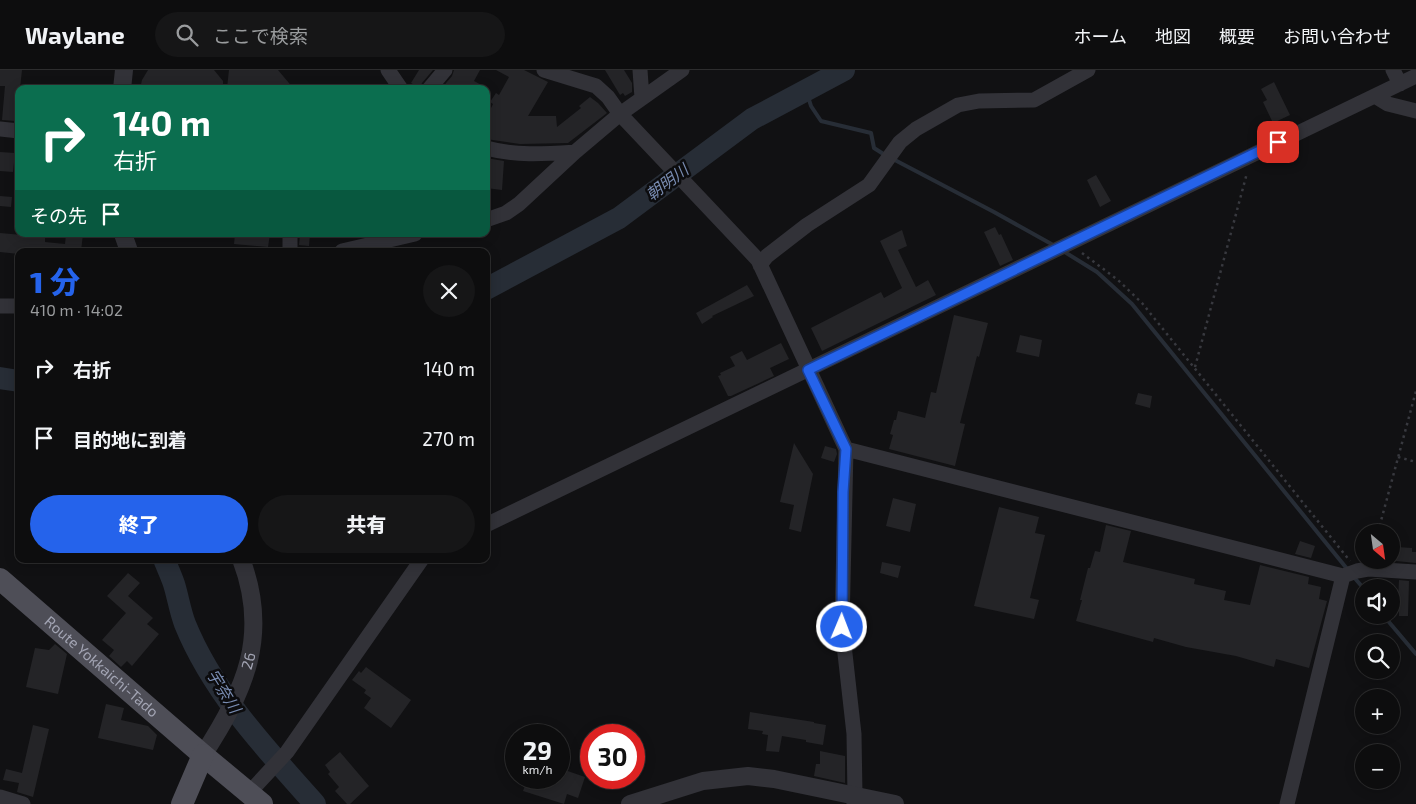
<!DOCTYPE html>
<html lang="ja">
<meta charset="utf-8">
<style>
:root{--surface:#0d0d0e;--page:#161617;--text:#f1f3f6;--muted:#9a9c9e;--line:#2d2d2e;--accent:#2563eb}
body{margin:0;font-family:"Exo 2","Noto Sans JP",sans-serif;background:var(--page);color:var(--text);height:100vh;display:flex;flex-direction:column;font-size:19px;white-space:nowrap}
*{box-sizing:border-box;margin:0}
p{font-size:16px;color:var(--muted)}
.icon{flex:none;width:28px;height:28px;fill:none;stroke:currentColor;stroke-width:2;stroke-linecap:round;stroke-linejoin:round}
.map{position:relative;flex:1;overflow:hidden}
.panel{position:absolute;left:15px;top:178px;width:475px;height:315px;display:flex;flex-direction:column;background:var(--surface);border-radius:10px;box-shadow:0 2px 12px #0003,0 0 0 1px var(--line)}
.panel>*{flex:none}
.hud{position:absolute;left:15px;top:15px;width:475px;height:152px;border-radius:10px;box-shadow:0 2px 12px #0003,0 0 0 1px var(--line);background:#0b6e4f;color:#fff;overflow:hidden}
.needle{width:32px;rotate:151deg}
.controls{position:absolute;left:1355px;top:454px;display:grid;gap:10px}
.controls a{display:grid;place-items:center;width:45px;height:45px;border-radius:50%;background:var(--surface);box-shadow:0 2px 12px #0003,0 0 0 1px var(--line);font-size:25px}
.speed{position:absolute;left:505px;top:654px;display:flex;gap:10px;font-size:25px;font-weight:700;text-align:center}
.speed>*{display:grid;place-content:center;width:65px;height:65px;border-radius:50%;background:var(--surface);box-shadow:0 2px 12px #0003,0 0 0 1px var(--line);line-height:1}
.speed small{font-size:12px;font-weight:400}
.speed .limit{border:8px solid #d22;background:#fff;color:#111}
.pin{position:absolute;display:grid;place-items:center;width:42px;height:42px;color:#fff;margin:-21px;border-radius:10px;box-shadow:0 2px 8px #0006}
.me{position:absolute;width:55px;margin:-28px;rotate:1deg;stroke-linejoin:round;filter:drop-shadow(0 0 4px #0008)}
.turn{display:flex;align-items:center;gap:18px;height:105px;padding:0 15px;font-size:22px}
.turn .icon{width:65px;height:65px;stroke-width:2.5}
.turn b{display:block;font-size:35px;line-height:42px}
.then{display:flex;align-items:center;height:48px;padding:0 15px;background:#0003;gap:10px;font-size:19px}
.round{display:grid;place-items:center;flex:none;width:52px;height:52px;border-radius:26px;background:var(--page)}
.summary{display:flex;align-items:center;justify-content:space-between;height:85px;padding:0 15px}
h1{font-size:30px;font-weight:800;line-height:38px;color:var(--accent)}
.action{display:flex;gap:10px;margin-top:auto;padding:10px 15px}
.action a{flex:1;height:58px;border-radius:30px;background:var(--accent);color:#fff;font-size:20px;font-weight:800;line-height:58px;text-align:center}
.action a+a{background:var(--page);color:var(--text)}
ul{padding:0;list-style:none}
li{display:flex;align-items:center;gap:15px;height:70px;padding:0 15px}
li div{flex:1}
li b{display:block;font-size:19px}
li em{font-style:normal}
header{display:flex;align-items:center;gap:30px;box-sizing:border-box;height:70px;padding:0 25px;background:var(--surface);border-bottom:1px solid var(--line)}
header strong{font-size:24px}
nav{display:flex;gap:28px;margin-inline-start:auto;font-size:18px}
.search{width:350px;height:45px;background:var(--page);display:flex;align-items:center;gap:12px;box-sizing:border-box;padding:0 18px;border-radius:28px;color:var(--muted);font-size:19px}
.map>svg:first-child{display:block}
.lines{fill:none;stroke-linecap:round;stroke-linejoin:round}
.stream{stroke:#272d36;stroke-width:4}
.river{stroke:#272d36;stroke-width:22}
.building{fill:#242427}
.path{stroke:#38393f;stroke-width:2.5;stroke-dasharray:2.5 4;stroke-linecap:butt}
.minor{stroke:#323238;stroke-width:15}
.tertiary{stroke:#323238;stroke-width:18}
.primary{stroke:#4e4e57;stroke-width:22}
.route-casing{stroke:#184099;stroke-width:12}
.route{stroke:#2563eb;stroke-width:9}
.labels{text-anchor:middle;stroke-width:5;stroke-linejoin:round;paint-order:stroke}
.street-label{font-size:15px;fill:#a2a4b3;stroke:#0c0c0e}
.water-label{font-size:16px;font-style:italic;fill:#788bb0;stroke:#0c0c0e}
</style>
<header>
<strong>Waylane</strong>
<div class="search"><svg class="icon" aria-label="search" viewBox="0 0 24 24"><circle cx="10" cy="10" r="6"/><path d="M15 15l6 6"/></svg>ここで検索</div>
<nav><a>ホーム</a><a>地図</a><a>概要</a><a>お問い合わせ</a></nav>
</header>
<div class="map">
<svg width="1416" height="734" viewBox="0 0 1416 734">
<rect width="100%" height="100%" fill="#111113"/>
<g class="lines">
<path class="stream" d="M806,20L811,36L821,51L871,63L874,78L885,85
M891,88L994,142L1055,176
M1063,181L1097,202L1132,234L1348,500
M1353,506L1364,519
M1383,545L1416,584"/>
<path class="river" d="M486,219L619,148L752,49L844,0
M0,308L19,311
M164,489C167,497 171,505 174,514C178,527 180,541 185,554C213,623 266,679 315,734"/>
</g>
<path class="building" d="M0,0H22L20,18L18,17L15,51L2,50L5,16H0Z
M148,0H214L223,11V19H140L142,10Z
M229,0H278L294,19L227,18Z
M419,0H433L422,13L420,18L411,13Z
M454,0H480L474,11L489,19H441L452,6Z
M496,0H524L548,12L528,46H556L557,57L581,38L579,36L590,27L598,33L607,43L568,73L520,74L486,69V48L493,34L490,32L496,23L499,25L509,7Z
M605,0H624L632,13V22L625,26L623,23L620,25Z
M1274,12L1290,45L1273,53L1263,32L1267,30L1261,19Z
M0,82L15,83L13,102L0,101Z
M486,88L504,91L502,120L486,118Z
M1096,105L1111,131L1100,137L1087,110Z
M0,126L12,127L11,137L0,136Z
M995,157L999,165L1001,164L1013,190L1000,196L984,162Z
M902,160L907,176L898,180L916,217L928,210L936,225L822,281L811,258L881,222L884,228L902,218L880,171Z
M0,163L45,167V172L65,174L66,164H83L81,181H19V184L0,182Z
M235,164H270L268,177L234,174Z
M300,164H310L309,176L299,175Z
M747,215L754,226L712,246L713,247L702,254L696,243Z
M954,245L988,253L979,287L977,286L960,353L965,354L955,396L889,379L893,365L890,364L894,350H896L898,341L925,348L931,322L936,323Z
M1020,265L1042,270L1039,287L1016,282Z
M781,273L789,289L770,298L774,306L731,326H728L718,306L721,305L720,303L735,296L730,287L742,281L747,290Z
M1138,323L1152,326L1150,338L1135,334Z
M794,373L813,404L801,462L789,459L794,435L780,432Z
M825,376L836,379L837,384L834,392L821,388Z
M893,428L916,434L910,462L886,456Z
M999,437L1039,447L1035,463L1045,465L1030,528L1039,530L1034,549L974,536Z
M1106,455L1131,461L1123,492L1195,509L1194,514L1226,521L1224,530L1250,535L1260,495L1309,507L1308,514L1321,517L1319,529L1327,531L1309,598L1276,589L1274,597L1236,586L1186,577L1154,568L1153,572L1076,551L1082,530H1080L1088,498H1090L1095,481L1100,482Z
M1300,471L1315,476L1311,488L1295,484Z
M1397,477L1412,478V482H1416V493L1396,491Z
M882,492L901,496L898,508L880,503Z
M128,503L140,513L128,526L153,548L147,554L159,564L132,596L127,591L121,597L109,586L114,580L102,570L126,543L107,526Z
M1399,510L1409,511L1408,546H1399V531H1398Z
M55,574L67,584L58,624L26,617L35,578L49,580Z
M366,597L411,630L391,658L364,638L371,628L364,623L366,620L352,610L359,601L361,603Z
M106,634L124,638L121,650L148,656L157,665L153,680L98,668Z
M750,642L814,652V653L826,655L823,675L806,672V670L782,666L779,682L766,681L768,665L762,664L763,661L748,659Z
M33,655L49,659L33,727L17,722L19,713L3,710L6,699L22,703Z
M820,681L845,686V713L814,706L816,694H820Z
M340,682L369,716L350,734H347L335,721L339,717L328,704L330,702L325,695Z
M559,698L585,707L578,728L567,724L564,734L523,721L528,708H559Z"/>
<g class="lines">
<path class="path" d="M1082,183L1118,210L1142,233L1350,491
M1195,297L1247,103
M1398,387L1416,392
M1378,462L1416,321"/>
<path class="minor" d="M388,0L401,19
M544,0L596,16L608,27L620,44L758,190L846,379L842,557L854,664L855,725L854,734
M640,0L642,28
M1393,0L1400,14
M429,19L445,0
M1375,26L1388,34L1416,41
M0,59L19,61
M486,78C516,86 544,84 575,82
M486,150L506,143L519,134L575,82L620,44L682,0
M290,164V181
M342,181L415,164
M760,195L767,186L807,155L869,115L900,72L916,59L958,35L979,31L1034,30L1088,0
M0,236H19
M846,379L1343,506L1357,501L1368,499L1416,502
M486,455L1416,6
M249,723L287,682L422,489
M0,727L23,734
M1287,734L1343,506"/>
<g class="tertiary">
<path d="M122,19L124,0"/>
<path d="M123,164L129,181"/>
<path id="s1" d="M203,685C245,621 270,565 241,489"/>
<path d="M630,734L703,711L748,706L774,709L895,734"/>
</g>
<g class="primary">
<path id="s2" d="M0,509L203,685L262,734"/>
<path d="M182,734L203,685"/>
</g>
</g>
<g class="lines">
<defs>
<path id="route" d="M842,557L843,422L846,379L808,300L1278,72"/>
</defs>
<use href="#route" class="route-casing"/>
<use href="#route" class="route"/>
</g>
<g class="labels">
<g class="street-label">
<text dy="5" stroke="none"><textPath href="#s1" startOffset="105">26</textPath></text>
<text dy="5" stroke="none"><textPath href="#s2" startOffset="134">Route Yokkaichi-Tado</textPath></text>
</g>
<g class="water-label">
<text transform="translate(667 112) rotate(-37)" y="6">朝明川</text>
<text transform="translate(224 621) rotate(58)" y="6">宇奈川</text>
</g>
</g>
</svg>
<div class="controls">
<a><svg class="needle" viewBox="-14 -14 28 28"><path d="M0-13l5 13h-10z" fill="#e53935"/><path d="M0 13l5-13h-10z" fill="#9a9c9e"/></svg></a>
<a><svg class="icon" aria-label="sound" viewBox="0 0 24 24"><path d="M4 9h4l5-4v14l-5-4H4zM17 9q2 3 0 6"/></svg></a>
<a><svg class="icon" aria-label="search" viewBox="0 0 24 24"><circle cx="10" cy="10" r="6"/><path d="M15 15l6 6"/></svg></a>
<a>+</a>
<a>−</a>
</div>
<div class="speed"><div>29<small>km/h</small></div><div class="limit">30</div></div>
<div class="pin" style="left:1278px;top:72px;background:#d93025"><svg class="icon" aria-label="arrive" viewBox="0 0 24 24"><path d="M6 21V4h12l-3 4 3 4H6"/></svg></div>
<svg class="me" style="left:842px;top:557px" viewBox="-20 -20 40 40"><circle r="17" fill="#2563eb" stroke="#fff" stroke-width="3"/><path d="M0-11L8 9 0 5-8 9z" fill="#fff"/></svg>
<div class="hud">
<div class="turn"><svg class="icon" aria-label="right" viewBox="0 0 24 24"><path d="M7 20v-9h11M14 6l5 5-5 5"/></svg><div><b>140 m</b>右折</div></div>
<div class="then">その先<svg class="icon" aria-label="arrive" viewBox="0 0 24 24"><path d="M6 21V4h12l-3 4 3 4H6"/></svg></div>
</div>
<section class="panel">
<div class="summary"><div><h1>1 分</h1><p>410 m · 14:02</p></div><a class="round"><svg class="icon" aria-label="close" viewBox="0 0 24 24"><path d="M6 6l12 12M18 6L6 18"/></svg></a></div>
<ul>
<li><svg class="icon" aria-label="right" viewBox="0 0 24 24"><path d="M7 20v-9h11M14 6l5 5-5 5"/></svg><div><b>右折</b></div><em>140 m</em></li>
<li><svg class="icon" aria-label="arrive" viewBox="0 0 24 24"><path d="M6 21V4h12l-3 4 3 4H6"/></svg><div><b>目的地に到着</b></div><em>270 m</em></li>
</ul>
<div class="action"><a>終了</a><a>共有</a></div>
</section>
</div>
